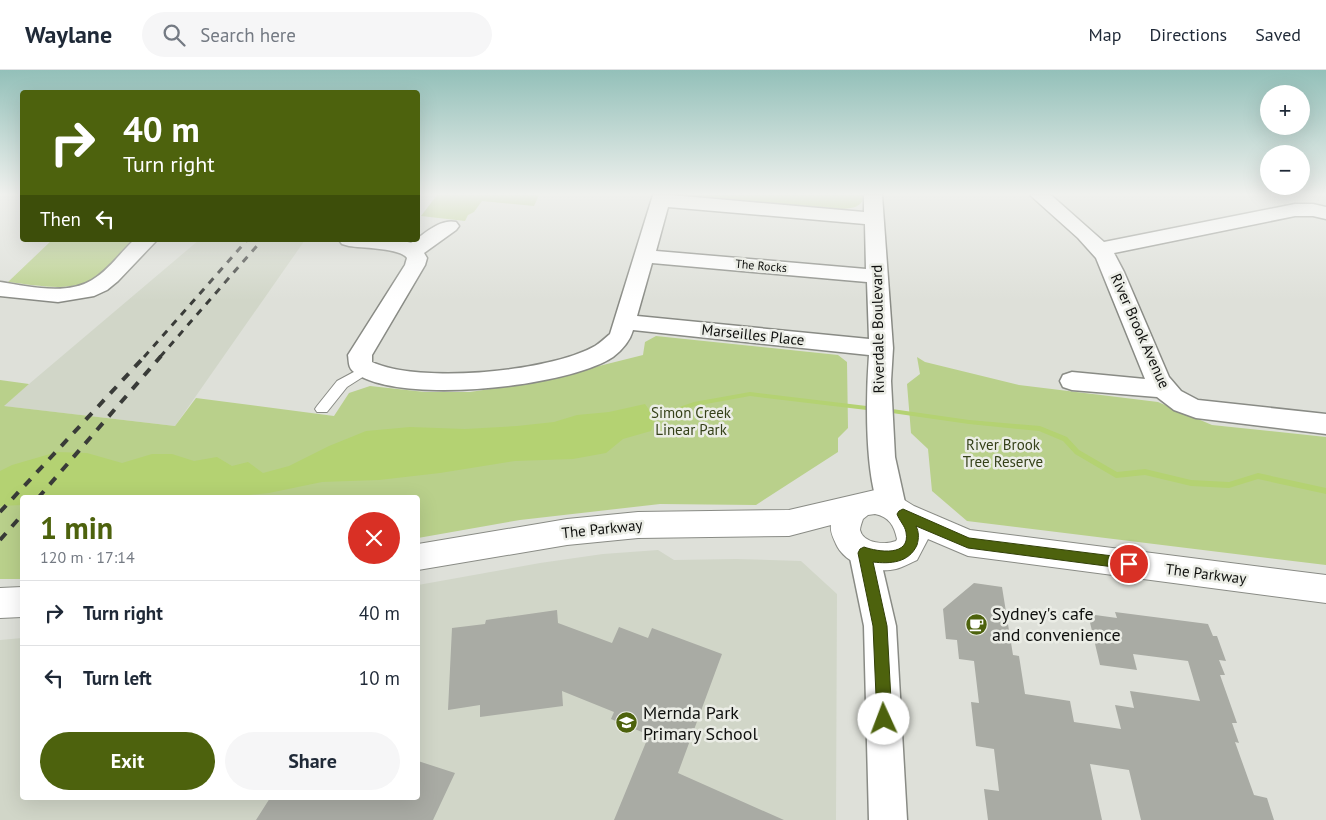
<!DOCTYPE html>
<meta charset="utf-8">
<style>
:root{--surface:#fff;--page:#f6f6f7;--text:#1f2937;--muted:#747a83;--line:#e0e1e3;--accent:#4d620d}
body{margin:0;font-family:"PT Sans",sans-serif;background:var(--page);color:var(--text);height:100vh;display:flex;flex-direction:column;font-size:19px;white-space:nowrap}
*{box-sizing:border-box;margin:0}
p{font-size:16px;color:var(--muted)}
.icon{flex:none;width:28px;height:28px;fill:none;stroke:currentColor;stroke-width:2;stroke-linecap:round;stroke-linejoin:round}
.map{position:relative;flex:1;overflow:hidden}
.panel{position:absolute;left:20px;top:425px;width:400px;height:305px;display:flex;flex-direction:column;background:var(--surface);border-radius:5px;box-shadow:0 5px 20px #0002}
.panel>*{flex:none}
.banner{position:absolute;left:20px;top:20px;width:400px;height:152px;border-radius:5px;box-shadow:0 5px 20px #0002;background:#4d620d;color:#fff;overflow:hidden}
.buttons{position:absolute;left:1260px;top:15px;display:grid;gap:10px}
.buttons a{display:grid;place-items:center;width:50px;height:50px;border-radius:50%;background:var(--surface);box-shadow:0 5px 20px #0002;font-size:25px}
.pin{position:absolute;display:grid;place-items:center;width:42px;height:42px;color:#fff;margin:-21px;border:2px solid #fff;border-radius:50%;box-shadow:0 1px 5px #0007}
.me{position:absolute;width:55px;margin:-28px;rotate:358deg;stroke-linejoin:round;filter:drop-shadow(0 0 4px #0008)}
.turn{display:flex;align-items:center;gap:18px;height:105px;padding:0 20px;font-size:22px}
.turn .icon{width:65px;height:65px;stroke-width:2.5}
.turn b{display:block;font-size:35px;line-height:42px}
.then{display:flex;align-items:center;height:48px;padding:0 20px;background:#0003;gap:10px;font-size:19px}
.round{display:grid;place-items:center;flex:none;width:52px;height:52px;border-radius:26px;background:var(--page)}
.headline{display:flex;align-items:center;justify-content:space-between;height:85px;padding:0 20px}
h1{font-size:30px;font-weight:700;line-height:38px;color:var(--accent)}
.cta{display:flex;gap:10px;margin-top:auto;padding:10px 20px}
.cta a{flex:1;height:58px;border-radius:30px;background:var(--accent);color:#fff;font-size:20px;font-weight:700;line-height:58px;text-align:center}
.cta a+a{background:var(--page);color:var(--text)}
ul{padding:0;list-style:none}
li{display:flex;align-items:center;gap:15px;height:65px;padding:0 20px;border-top:1px solid var(--line)}
li div{flex:1}
li b{display:block;font-size:19px}
li em{font-style:normal}
header{display:flex;align-items:center;gap:30px;box-sizing:border-box;height:70px;padding:0 25px;background:var(--surface);border-bottom:1px solid var(--line)}
header strong{font-size:24px}
nav{display:flex;gap:28px;margin-inline-start:auto;font-size:18px}
.search{width:350px;height:45px;background:var(--page);display:flex;align-items:center;gap:12px;box-sizing:border-box;padding:0 18px;border-radius:28px;color:var(--muted);font-size:19px}
.map>svg:first-child{display:block}
.built{fill:#d1d6c8}
.green{fill:#b9d08b}
.water{fill:#b4d272}
.lines{fill:none;stroke-linecap:round;stroke-linejoin:round}
.stream{fill:#b4d272;fill-rule:evenodd}
.building{fill:#a9aba4}
.lane-casing{stroke:#898b85;stroke-width:2}
.street-casing{stroke:#898b85;stroke-width:3}
.secondary-casing{stroke:#898b85;stroke-width:2}
.lane{fill:#fff;fill-rule:evenodd}
.street{fill:#fff;fill-rule:evenodd}
.secondary{fill:#fff;fill-rule:evenodd}
.rail-far1{stroke:#393b38;stroke-width:3;stroke-dasharray:7 7;stroke-linecap:butt}
.rail{stroke:#393b38;stroke-width:4;stroke-dasharray:9 9;stroke-linecap:butt}
.route{fill:#4d620d;stroke:#324008}
.labels{text-anchor:middle;stroke-width:5;stroke-linejoin:round;paint-order:stroke}
.far-street-label{font-size:12px;fill:#0f100e;stroke:#ebede6}
.street-label{font-size:15px;fill:#0f100e;stroke:#ebede6}
.park-label{font-size:15px;fill:#354119;stroke:#ebede6}
.near-poi-label{font-size:18px;fill:#0f100e;stroke:#ebede6;text-anchor:start}
</style>
<header>
<strong>Waylane</strong>
<div class="search"><svg class="icon" aria-label="search" viewBox="0 0 24 24"><circle cx="10" cy="10" r="6"/><path d="M15 15l6 6"/></svg>Search here</div>
<nav><a>Map</a><a>Directions</a><a>Saved</a></nav>
</header>
<div class="map">
<svg width="1326" height="750" viewBox="0 0 1326 750">
<rect width="100%" height="100%" fill="#dee0d9"/>
<path class="built" d="M199,170H305L175,356L3,336Z
M658,480L674,490L736,489L801,491L837,524L836,750H0V570L22,568V728H418V515L540,493L603,484Z"/>
<path class="green" d="M437,125H539L534,136L482,131L474,142L468,145L465,151L421,146Z
M683,125H863L864,128C860,138 852,138 842,139Z
M52,170H139C129,180 120,192 109,200C79,225 44,216 8,212Z
M656,266L838,285L847,292L848,358L838,368V382L756,435L660,434L520,450L418,468V428H22V509H0V310L29,314L4,336L175,356L196,328L334,346L349,323L370,316L425,322H470L531,313L643,285L645,272Z
M917,287L925,292L1019,315L1158,332L1212,355L1326,367V495L967,451L932,421L928,379L911,363L907,314L920,304Z"/>
<path class="water" d="M645,334L655,348L651,361L623,369L606,383L573,389L515,391L440,403L379,410L322,412L269,423L227,427L22,428V435L0,436V401L12,395L57,382L87,383L122,393L152,384H172L194,391L217,387L232,396L248,392L263,403L289,396L329,376L366,361L410,357L465,359L517,356L554,352L577,345L609,342Z"/>
<g class="lines">
<path class="stream" d="M750,322L875,337L878,339L875,341L750,326L695,336L655,350L652,348L653,346L694,332Z
M883,338H885L969,350L1040,356L1067,367L1079,380L1117,402L1145,399L1191,410L1229,412L1258,403L1326,418V424L1258,409L1229,418L1191,416L1145,405L1116,408L1075,384L1063,371L1039,361L969,354L885,342H883L882,340Z"/>
</g>
<path class="building" d="M974,513L1002,517L1013,585L1019,586L1025,624L1070,631L1074,652L1121,659L1115,635L1134,638L1130,621L1200,631L1188,591L1133,584L1137,600L1100,595L1088,544L1117,548L1115,542L1208,554L1213,566H1217L1226,591L1219,590L1225,605H1220L1237,653H1232L1239,673L1235,672L1254,725L1267,728L1274,750H1141L1129,700L1090,694L1102,750H988L984,719L999,721L994,679L976,676L971,632L979,633L974,591L959,589L957,570L946,569L943,539Z
M557,540L558,553L612,573L619,557L648,568L652,558L722,584L678,703L784,750H614L649,665L611,649L614,642L562,621L563,636L480,647V635L448,640L452,558L485,554L486,550Z
M418,691L455,703L433,750H256L270,728H418Z"/>
<g class="lines">
<defs>
<path id="lane" d="M365,296L371,300L369,303L347,317L327,342H317L315,339L317,336L337,311Z"/>
<path id="street" d="M653,125H671L864,142V125H882L893,278L891,311L895,387L906,437L902,445L892,449L882,445C864,409 866,326 869,285L633,260C630,271 622,280 613,287C568,317 398,336 354,302C348,298 349,291 348,285L405,195L407,188C400,178 362,178 349,176L342,174L339,170H400L411,173C423,165 440,148 456,152L459,156L456,160L424,183L427,188L425,195L372,285V292C420,314 549,302 595,276C600,273 605,268 610,264ZM668,137L865,154L866,199L656,181ZM652,193L867,212L869,269L637,246Z
M1030,125H1051L1104,172L1295,134H1313L1326,137V149L1313,146H1295L1114,183L1124,202L1169,307L1181,321L1198,330L1326,344V364L1196,348L1174,340L1157,327L1072,320L1063,317L1060,311L1063,305L1072,302L1145,309L1096,188L1078,168Z
M134,170H157L118,211L107,220L94,226L58,232L0,226V212C28,216 66,226 92,210C109,200 120,183 134,170Z
M864,470L874,474L879,483L896,556L907,750H869L864,556L849,483L854,474Z"/>
<path id="secondary" d="M875,420L901,428L914,436L970,460L1326,505V533L968,486L928,469L917,490C910,493 903,497 896,499C875,504 845,494 836,474C833,467 830,462 831,455L789,466L638,468L567,475L418,500V474L567,449L638,442L789,440ZM875,444C889,447 894,455 897,469L896,471C886,475 863,474 860,460C860,457 862,452 863,449L868,445Z
M22,517V547L0,548V518Z"/>
</defs>
<use href="#lane" class="lane-casing"/>
<use href="#street" class="street-casing"/>
<use href="#secondary" class="secondary-casing"/>
<use href="#lane" class="lane"/>
<use href="#street" class="street"/>
<use href="#secondary" class="secondary"/>
<path class="rail-far1" d="M144,287L247,170
M160,287L262,170"/>
<path class="rail" d="M38,428L161,286
M0,442L145,286
M0,470L22,445"/>
</g>
<linearGradient id="sky" x2="0" y2="1"><stop stop-color="#93c0b9"/><stop offset="0.54" stop-color="#f0f1ee"/><stop offset="1" stop-color="#f0f1ee" stop-opacity="0"/></linearGradient>
<rect width="1326" height="230" fill="url(#sky)"/>
<path class="route" d="M903,439L969,468L1129,488L1133,490L1135,494L1133,498L1129,499L968,478L916,456C919,462 919,468 917,475C909,493 890,494 873,492L887,556L892,649L889,655L884,657L879,655L877,649L873,556L858,483L860,479L864,477C878,482 911,487 906,462C905,456 899,450 897,444L899,441Z"/>
<defs>
<symbol id="cafe-disc" viewBox="-11 -11 22 22"><circle r="9.5" fill="#4d620d" stroke="#ebede6"/><path d="M-5.5-4.5H6V0H3Q3 3.5 0 3.5H-2.5Q-5.5 3.5-5.5 0ZM3-3.2v2h1.7v-2ZM-6 4.5H4V6H-6Z" fill="#fff"/></symbol>
<symbol id="school-disc" viewBox="-11 -11 22 22"><circle r="9.5" fill="#4d620d" stroke="#ebede6"/><path d="M0-5L7-2L0 1L-7-2ZM-4 1L0 2.5L4 1V4Q0 6-4 4Z" fill="#fff"/></symbol>
</defs>
<g fill-rule="evenodd">
<use href="#cafe-disc" x="964" y="542" width="25" height="25"/>
<use href="#school-disc" x="614" y="640" width="25" height="25"/>
</g>
<g class="labels">
<g class="far-street-label">
<text transform="translate(761 196) rotate(5)" y="4">The Rocks</text>
</g>
<g class="street-label">
<text transform="translate(878 259) rotate(-91)" y="5">Riverdale Boulevard</text>
<text transform="translate(1140 261) rotate(66)" y="5">River Brook Avenue</text>
<text transform="translate(753 265) rotate(6)" y="5">Marseilles Place</text>
<text transform="translate(602 459) rotate(-6)" y="5">The Parkway</text>
<text transform="translate(1206 504) rotate(7)" y="5">The Parkway</text>
</g>
<g class="park-label">
<text x="691" y="348">Simon Creek<tspan x="691" dy="17">Linear Park</tspan></text>
<text x="1003" y="380">River Brook<tspan x="1003" dy="17">Tree Reserve</tspan></text>
</g>
<g class="near-poi-label">
<text x="992" y="550">Sydney's cafe<tspan x="992" dy="21">and convenience</tspan></text>
<text x="643" y="649">Mernda Park<tspan x="643" dy="21">Primary School</tspan></text>
</g>
</g>
</svg>
<div class="buttons">
<a>+</a>
<a>−</a>
</div>
<div class="pin" style="left:1129px;top:494px;background:#d93025"><svg class="icon" aria-label="arrive" viewBox="0 0 24 24"><path d="M6 21V4h12l-3 4 3 4H6"/></svg></div>
<svg class="me" style="left:884px;top:649px" viewBox="-20 -20 40 40"><circle r="19" fill="#fff"/><path d="M0-13L10 11 0 6-10 11z" fill="#4d620d"/></svg>
<div class="banner">
<div class="turn"><svg class="icon" aria-label="right" viewBox="0 0 24 24"><path d="M7 20v-9h11M14 6l5 5-5 5"/></svg><div><b>40 m</b>Turn right</div></div>
<div class="then">Then<svg class="icon" aria-label="left" viewBox="0 0 24 24"><path d="M17 20v-9H6M10 6l-5 5 5 5"/></svg></div>
</div>
<section class="panel">
<div class="headline"><div><h1>1 min</h1><p>120 m · 17:14</p></div><a class="round" style="background:#d93025;color:#fff"><svg class="icon" aria-label="close" viewBox="0 0 24 24"><path d="M6 6l12 12M18 6L6 18"/></svg></a></div>
<ul>
<li><svg class="icon" aria-label="right" viewBox="0 0 24 24"><path d="M7 20v-9h11M14 6l5 5-5 5"/></svg><div><b>Turn right</b></div><em>40 m</em></li>
<li><svg class="icon" aria-label="left" viewBox="0 0 24 24"><path d="M17 20v-9H6M10 6l-5 5 5 5"/></svg><div><b>Turn left</b></div><em>10 m</em></li>
</ul>
<div class="cta"><a>Exit</a><a>Share</a></div>
</section>
</div>
